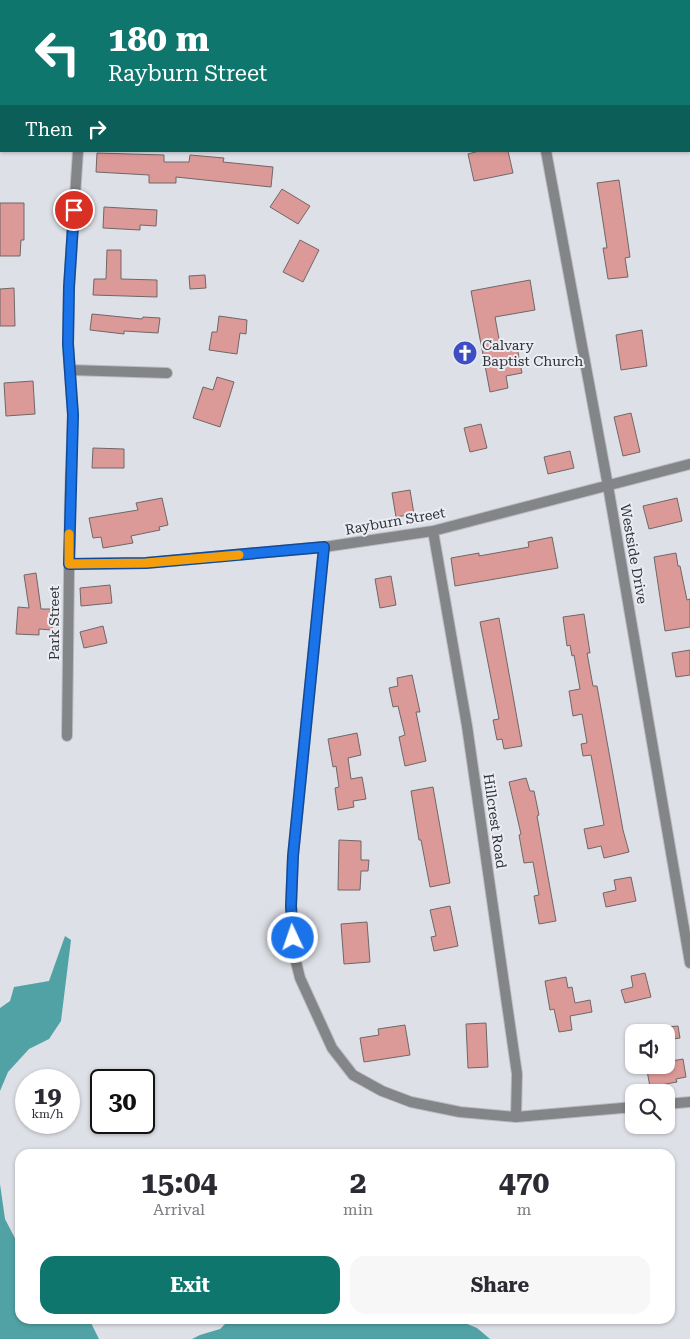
<!DOCTYPE html>
<style>
:root{--surface:#fff;--page:#f7f7f7;--text:#2b2b33;--muted:#7c7c81;--accent:#0f766e}
body{margin:0;font-family:"Roboto Serif",serif;background:var(--page);color:var(--text);height:100vh;display:flex;flex-direction:column;font-size:19px;white-space:nowrap}
*{box-sizing:border-box;margin:0}
p{font-size:16px;color:var(--muted)}
.icon{flex:none;width:28px;height:28px;fill:none;stroke:currentColor;stroke-width:2;stroke-linecap:round;stroke-linejoin:round}
.map{position:relative;flex:1;overflow:hidden}
.side{position:absolute;left:15px;top:1149px;width:660px;height:175px;display:flex;flex-direction:column;background:var(--surface);border-radius:15px;box-shadow:0 1px 4px #0004}
.side>*{flex:none}
.top-card{position:absolute;left:0px;top:0px;width:690px;height:152px;box-shadow:0 1px 4px #0004;background:#0f766e;color:#fff;overflow:hidden}
.tools{position:absolute;left:625px;top:1024px;display:grid;gap:10px}
.tools a{display:grid;place-items:center;width:50px;height:50px;border-radius:10px;background:var(--surface);box-shadow:0 1px 4px #0004;font-size:25px}
.speed{position:absolute;left:15px;top:1069px;display:flex;gap:10px;font-size:25px;font-weight:700;text-align:center}
.speed>*{display:grid;place-content:center;width:65px;height:65px;border-radius:50%;background:var(--surface);box-shadow:0 1px 4px #0004;line-height:1}
.speed small{font-size:12px;font-weight:400}
.speed .limit{border:2px solid #111;border-radius:8px;background:#fff;color:#111}
.pin{position:absolute;display:grid;place-items:center;width:42px;height:42px;color:#fff;margin:-21px;border:2px solid #fff;border-radius:50%;box-shadow:0 1px 5px #0007}
.me{position:absolute;width:55px;margin:-28px;rotate:357deg;stroke-linejoin:round;filter:drop-shadow(0 0 4px #0008)}
.turn{display:flex;align-items:center;gap:18px;height:105px;padding:0 25px;font-size:22px}
.turn .icon{width:65px;height:65px;stroke-width:2.5}
.turn b{display:block;font-size:35px;line-height:42px}
.then{display:flex;align-items:center;height:48px;padding:0 25px;background:#0003;gap:10px;font-size:19px}
.eta{display:flex;justify-content:space-evenly;align-items:center;height:85px;text-align:center}
.eta b{font-size:30px;font-weight:700;line-height:35px}
.cta{display:flex;gap:10px;margin-top:auto;padding:10px 25px}
.cta a{flex:1;height:58px;border-radius:15px;background:var(--accent);color:#fff;font-size:20px;font-weight:700;line-height:58px;text-align:center}
.cta a+a{background:var(--page);color:var(--text)}
.map>svg:first-child{display:block}
.water{fill:#51a2a5}
.building{fill:#db9998;stroke:#706767}
.lines{fill:none;stroke-linecap:round;stroke-linejoin:round}
.street-casing{stroke:#bbbdc3;stroke-width:12}
.street{stroke:#838588;stroke-width:10}
.route-casing{stroke:#114b97;stroke-width:12}
.route{stroke:#1a73e8;stroke-width:9}
.slow{stroke:#f59e0b;stroke-width:9}
.labels{text-anchor:middle;stroke-width:4;stroke-linejoin:round;paint-order:stroke}
.poi-label{font-size:14px;fill:#313234;stroke:#ebedf5;text-anchor:start}
.street-label{font-size:14px;fill:#313234;stroke:#ebedf5}
</style>
<div class="map">
<svg width="690" height="1339" viewBox="0 0 690 1339">
<rect width="100%" height="100%" fill="#dee0e7"/>
<path class="water" d="M65,936L71,940L61,1021L49,1039L29,1049L8,1072L0,1091V1099V1008L10,1001L14,987L49,981Z
M0,1184L5,1219L20,1248V1319H89L99,1339H0Z
M230,1319H455L477,1328L490,1339H192L200,1335L220,1329Z"/>
<path class="building" d="M479,151H508L513,173L474,181L468,154Z
M97,153L164,155V162H189L190,155L224,158L223,162L273,167L271,187L176,177V183H149V175L96,172Z
M619,180L630,257L625,258L628,277L608,279L603,248H607L597,183Z
M282,189L310,206L298,224L270,207Z
M0,203H24V240H21L20,256H0Z
M104,207L157,210L156,226L140,225V230L103,228Z
M300,240L319,250L303,282L283,272Z
M107,250H121V279L157,280V297L93,295L94,279H106Z
M205,275L206,288L190,289L189,276Z
M530,280L535,310L495,317L501,350L517,347L522,373L506,376L508,388L490,392L471,291Z
M14,288L15,326H0V289Z
M92,314L142,319L143,317L160,318L158,333L124,331V334L90,330Z
M219,316L247,320L246,334L240,333L237,354L209,350L212,332H217Z
M642,330L647,366L621,370L616,335Z
M217,377L234,382L220,427L193,418L203,387L213,390Z
M33,381L35,414L6,416L4,383Z
M631,413L640,452L623,456L614,417Z
M481,424L487,448L470,452L464,428Z
M93,448L124,449V468H92Z
M570,451L574,468L548,474L544,457Z
M410,490L414,514L396,517L392,493Z
M162,498L168,525L159,527L160,530L131,536L133,543L103,548L101,537L93,538L89,518L138,510L136,503Z
M677,498L682,521L649,529L643,506Z
M552,537L558,568L455,586L451,558L479,553V556L529,547L528,542Z
M676,553L678,566H680L687,600L690,599V627L665,631L654,557Z
M36,573L41,609H53L52,630L39,629V635L16,634L18,607L29,608L24,575Z
M391,576L396,605L380,608L375,579Z
M110,585L112,603L81,606L80,588Z
M584,614L590,653H587L593,686H597L623,830L629,852L604,858L601,846L588,849L584,829L604,825L591,755L583,756L581,744L587,743L582,714L573,716L569,691L580,689L574,655L572,656L570,645L567,646L563,617Z
M499,618L522,746L504,749L502,739L497,740L493,720L499,719L480,622Z
M103,626L107,643L84,648L80,632Z
M690,650V675L676,677L672,653Z
M412,675L420,712H416L426,761L405,766L399,737L405,735L398,706L393,707L389,688L398,686L397,678Z
M357,733L361,755L348,758L351,779L362,777L366,799L353,801L354,807L338,810L335,788L339,787L336,766L333,767L328,739Z
M526,778L530,791H534L539,815L537,816L556,921L539,924L534,896L539,895L533,862L524,863L519,835L521,834L509,782Z
M433,787L450,883L430,887L421,840H419L411,791Z
M339,840L361,841V860H369L368,871H361L360,890H338Z
M631,877L636,901L606,907L603,893L616,890L614,880Z
M450,906L458,946L434,951L431,937L436,936L430,910Z
M367,922L370,962L344,964L341,924Z
M645,973L651,997L625,1003L621,990L633,987L631,976Z
M566,977L568,988L572,987L575,1003L590,1000L592,1012L570,1016L572,1030L559,1032L554,1009L550,1010L545,981Z
M486,1023L488,1067L468,1068L466,1024Z
M405,1025L410,1055L364,1062L360,1038L379,1035L378,1029Z
M678,1026L680,1038L666,1040V1027Z
M683,1059L686,1077L676,1079L677,1082L650,1087L646,1065H666V1062Z"/>
<g class="lines">
<defs>
<path id="street" d="M519,0V1
M89,1L90,0
M546,151L608,486L690,963
M70,370L167,373
M433,531L467,726L517,1074L516,1117
M324,547L293,856L291,906L294,954L300,978L332,1048L353,1075L382,1091L411,1102L460,1112L516,1117L634,1107
M69,564L146,563L324,547L433,531L690,464
M67,736L70,495L73,415L68,344L69,287L78,151
M666,1104L690,1102"/>
</defs>
<use href="#street" class="street-casing"/>
<use href="#street" class="street"/>
</g>
<g class="lines">
<defs>
<path id="route" d="M74,210L69,287L68,344L73,415L69,564L146,563L324,547L293,856L291,906L293,938"/>
</defs>
<use href="#route" class="route-casing"/>
<use href="#route" class="route"/>
<path class="slow" d="M69,534V564L146,563L239,555"/>
</g>
<defs>
<symbol id="church-disc" viewBox="-11 -11 22 22"><circle r="9.5" fill="#3e4dc1" stroke="#ebedf5"/><path d="M-1.2-6h2.4v3.5h3.3v2.4h-3.3V6h-2.4V-.1h-3.3v-2.4h3.3Z" fill="#fff"/></symbol>
</defs>
<g fill-rule="evenodd">
<use href="#church-disc" x="451" y="339" width="28" height="28"/>
</g>
<g class="labels">
<g class="poi-label">
<text x="482" y="350">Calvary<tspan x="482" dy="16">Baptist Church</tspan></text>
</g>
<g class="street-label">
<text transform="translate(395 521) rotate(-10)" y="5">Rayburn Street</text>
<text transform="translate(634 554) rotate(80)" y="5">Westside Drive</text>
<text transform="translate(54 623) rotate(-90)" y="5">Park Street</text>
<text transform="translate(495 821) rotate(82)" y="5">Hillcrest Road</text>
</g>
</g>
</svg>
<div class="tools">
<a><svg class="icon" aria-label="sound" viewBox="0 0 24 24"><path d="M4 9h4l5-4v14l-5-4H4zM17 9q2 3 0 6"/></svg></a>
<a><svg class="icon" aria-label="search" viewBox="0 0 24 24"><circle cx="10" cy="10" r="6"/><path d="M15 15l6 6"/></svg></a>
</div>
<div class="speed"><div>19<small>km/h</small></div><div class="limit">30</div></div>
<div class="pin" style="left:74px;top:210px;background:#d93025"><svg class="icon" aria-label="arrive" viewBox="0 0 24 24"><path d="M6 21V4h12l-3 4 3 4H6"/></svg></div>
<svg class="me" style="left:293px;top:938px" viewBox="-20 -20 40 40"><circle r="17" fill="#1a73e8" stroke="#fff" stroke-width="3"/><path d="M0-11L8 9 0 5-8 9z" fill="#fff"/></svg>
<div class="top-card">
<div class="turn"><svg class="icon" aria-label="left" viewBox="0 0 24 24"><path d="M17 20v-9H6M10 6l-5 5 5 5"/></svg><div><b>180 m</b>Rayburn Street</div></div>
<div class="then">Then<svg class="icon" aria-label="right" viewBox="0 0 24 24"><path d="M7 20v-9h11M14 6l5 5-5 5"/></svg></div>
</div>
<section class="side">
<div class="eta">
<div><b>15:04</b><p>Arrival</p></div>
<div><b>2</b><p>min</p></div>
<div><b>470</b><p>m</p></div>
</div>
<div class="cta"><a>Exit</a><a>Share</a></div>
</section>
</div>
